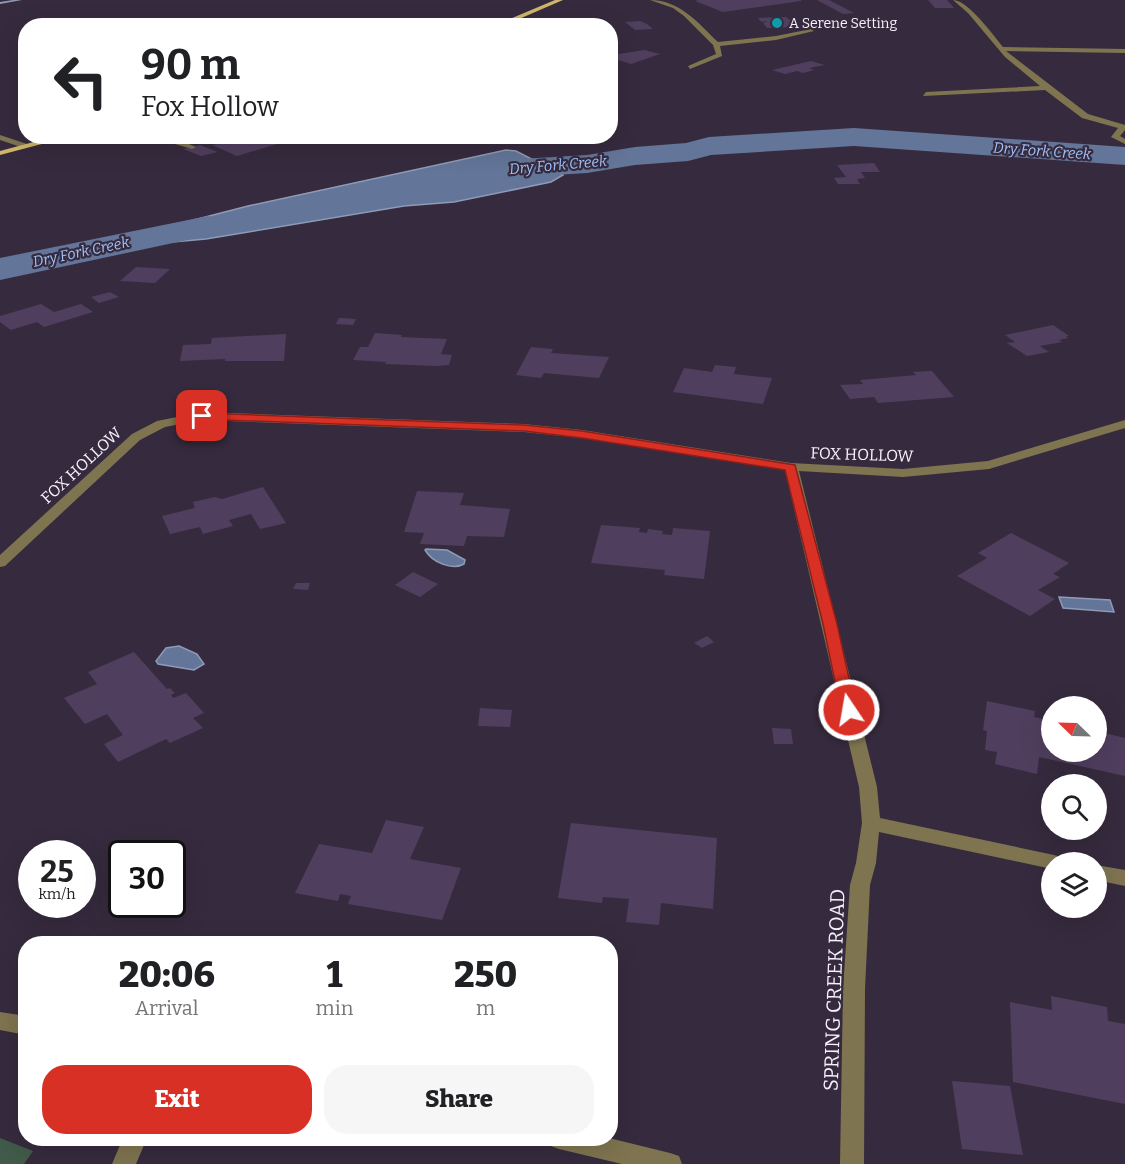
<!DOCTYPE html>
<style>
:root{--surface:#fff;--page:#f6f6f6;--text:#202124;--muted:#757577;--accent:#d93025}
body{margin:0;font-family:Bitter,serif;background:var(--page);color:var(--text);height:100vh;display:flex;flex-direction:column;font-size:22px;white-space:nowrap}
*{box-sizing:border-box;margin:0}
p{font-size:20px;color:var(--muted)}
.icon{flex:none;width:33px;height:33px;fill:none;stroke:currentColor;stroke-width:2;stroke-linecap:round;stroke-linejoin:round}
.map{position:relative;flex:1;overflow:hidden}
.sheet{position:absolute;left:18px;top:936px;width:600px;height:210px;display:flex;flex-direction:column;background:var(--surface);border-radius:24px;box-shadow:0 6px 24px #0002}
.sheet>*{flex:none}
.hud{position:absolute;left:18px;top:18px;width:600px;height:126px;border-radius:24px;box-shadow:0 6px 24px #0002;background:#fff;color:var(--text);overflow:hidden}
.needle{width:39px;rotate:293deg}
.fabs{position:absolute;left:1041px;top:696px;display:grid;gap:12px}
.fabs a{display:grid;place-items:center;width:66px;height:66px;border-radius:50%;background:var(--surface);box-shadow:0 6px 24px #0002;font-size:30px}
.speed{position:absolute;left:18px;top:840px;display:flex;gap:12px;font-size:30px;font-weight:700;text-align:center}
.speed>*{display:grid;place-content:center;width:78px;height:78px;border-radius:50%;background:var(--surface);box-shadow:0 6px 24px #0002;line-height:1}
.speed small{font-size:15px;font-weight:400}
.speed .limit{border:3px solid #111;border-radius:9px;background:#fff;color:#111}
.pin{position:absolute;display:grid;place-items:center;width:51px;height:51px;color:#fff;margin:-26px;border-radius:12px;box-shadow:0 3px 9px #0006}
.me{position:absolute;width:66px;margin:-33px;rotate:348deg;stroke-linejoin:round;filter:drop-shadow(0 0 4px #0008)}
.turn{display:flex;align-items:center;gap:21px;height:126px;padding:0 24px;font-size:27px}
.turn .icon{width:78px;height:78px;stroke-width:2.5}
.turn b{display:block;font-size:42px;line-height:51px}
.eta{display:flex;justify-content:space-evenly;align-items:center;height:102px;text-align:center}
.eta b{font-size:36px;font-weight:800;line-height:42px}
.primary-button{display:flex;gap:12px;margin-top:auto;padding:12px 24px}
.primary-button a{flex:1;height:69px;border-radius:24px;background:var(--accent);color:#fff;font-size:24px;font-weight:800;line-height:69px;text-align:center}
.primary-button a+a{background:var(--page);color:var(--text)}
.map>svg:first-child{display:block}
.green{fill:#415a49}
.water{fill:#637598;stroke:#8f9ab6;stroke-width:1.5}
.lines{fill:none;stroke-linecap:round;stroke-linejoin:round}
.stream{fill:#8f9ab6;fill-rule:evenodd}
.river{fill:#637598;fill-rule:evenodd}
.building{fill:#503e5e}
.minor{fill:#7f7450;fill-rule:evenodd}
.major{fill:#ceb76a;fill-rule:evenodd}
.route{fill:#d93025;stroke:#8d1f18;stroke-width:1.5}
.culture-dot{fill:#0f9aa8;stroke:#362b3e;stroke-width:2}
.labels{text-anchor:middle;stroke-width:4.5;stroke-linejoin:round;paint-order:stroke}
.far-poi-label{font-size:14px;fill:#f7f1fd;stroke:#362b3e;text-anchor:start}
.far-water-label{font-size:15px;font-style:italic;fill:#a1c0f9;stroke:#362b3e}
.street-label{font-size:16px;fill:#f7f1fd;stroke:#362b3e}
.near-street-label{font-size:20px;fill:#f7f1fd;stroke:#362b3e}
</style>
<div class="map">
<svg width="1125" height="1164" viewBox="0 0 1125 1164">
<rect width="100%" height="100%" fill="#362b3e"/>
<path class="green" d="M0,1138L33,1151L24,1164H0Z"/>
<path class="water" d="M506,150L516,151L563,175L551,182L454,202L404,206L206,239L150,244L120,239L248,206Z
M426,549L447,550L465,560L464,564C452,571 432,562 425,550Z
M1059,597L1110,600L1114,612L1063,608Z
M179,646L197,654L204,664L194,670L158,664L156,661L166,648Z"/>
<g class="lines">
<path class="stream" d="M13,0H22L0,4V2Z"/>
<path class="river" d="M854,128L1125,147V165L854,146L711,155L688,161L635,165L587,173L473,180L462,178L457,171L462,164L473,162L587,155L635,147L686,143L709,137Z
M208,216L220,219L225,226L220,233L0,280V258Z"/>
</g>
<path class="building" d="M699,0H801V1L723,12L695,1Z
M817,0H829L854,13L843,14Z
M928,0H947L954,8H935Z
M786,17L799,27L767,28L763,23L768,21L761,22L758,18Z
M640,21L647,24L653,29L635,30L625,22Z
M644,50L660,54L631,64L612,58L618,57L613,55Z
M811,61L825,65L809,68L814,70L803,73L797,71L785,74L772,70Z
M241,136H275L287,141L237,156L212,145L246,139Z
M200,145L218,152L201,156L183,149Z
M874,163L880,172H861L865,178L857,179L860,184H838L834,178L846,177L837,165Z
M136,267L170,269L155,283L120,281Z
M110,292L119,297L99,303L91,297Z
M41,304L54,312L81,304L93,312L44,327L37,322L11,330L0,322V316Z
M339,318H341L356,319L353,325L336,324Z
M1053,325L1069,336H1066L1068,338L1059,340L1062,342L1040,346L1049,352L1027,356L1007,343L1015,342L1005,335Z
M375,333L402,335L401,337L447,339L441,354L452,355L449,365L436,366L385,364L386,362L353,360L360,347H368Z
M286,334L284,361H225V359L180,361L183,345L211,344L212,338Z
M531,347L553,349L551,353L609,357L599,378L544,373L541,378L516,375Z
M715,365L736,367L734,374L772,378L763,404L673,392L684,368L712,372Z
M932,371L954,397L878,403L874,397L850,399L840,385L863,384L860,380L916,375L913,372Z
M263,487L286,523L260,529L251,514L229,520L233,526L203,534L200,527L170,534L162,516L195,508L193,502L215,497L222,499Z
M417,491L464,493L460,505L510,509L504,537L467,536L464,546L420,544L424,533L404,532Z
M601,525L640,528L639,532L647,533L648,529L663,531L662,534L672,535L673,528L710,531L704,579L664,575L665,570L591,563Z
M1011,533L1069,563L1053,574L1060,577L1038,590L1055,599L1030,616L957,576L987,558L978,553Z
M413,572L438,584L420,597L395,585Z
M296,583H310L308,590L293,589Z
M707,636L714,642L702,648L694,643Z
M134,652L167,689L170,688L175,693L171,695L173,698L186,693L204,713L193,718L203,728L170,743L166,739L118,762L104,744L123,735L107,714L85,724L64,698L97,684L88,672Z
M987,701L1035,711L1034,717L1052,721V752H1096V731L1125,738V776L1039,757L1037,774L995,764L997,752L985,750L987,731L983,730Z
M480,708L512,710L510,727L478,726Z
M772,728L791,729L793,744H774Z
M386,820L424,827L410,859L461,868L442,920L348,904L351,896L340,894L338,901L295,893L319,844L372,853Z
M571,823L717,838L713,909L661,903L659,925L626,922L629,899L603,897L602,903L558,898Z
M1051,996L1107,1007L1108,1021L1125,1024V1104L1013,1082L1010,1002L1052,1010Z
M952,1081L1010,1086L1023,1155L962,1149Z"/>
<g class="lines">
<path class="minor" d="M650,0C680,0 698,23 718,42L776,36L811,29L814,31L776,40L720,46L722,56L690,69L688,66L716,54L713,45L684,16L673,8Z
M953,0C968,0 993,35 1003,47L1125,49V53L1006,51L1088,114L1125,125V130L1120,136L1125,139V144L1111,137L1118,128L1082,118L1045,90L923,96L926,92L1040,86L1005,57L968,13Z
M0,135L27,144L28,146L24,148L0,140Z
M175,136H183L182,141L196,147L192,149L175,144Z
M202,412L524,424L582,430L791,463L903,469L988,461L1125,420V428L989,469L903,477L799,471L877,787L880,818L1054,855L1061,857L1064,862H1052V869L879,832L876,863L870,885L865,989L864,1164H840L843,989L850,885L856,863L862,823L859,787L785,470L582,438L524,432L202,420L165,427L140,440L5,566L0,567V555L132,434L157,421Z
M1096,865L1125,870V886L1096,880Z
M0,1012L26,1016V1035L0,1030Z
M123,1138H147L136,1164H112Z
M547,1138H609L670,1153L679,1156L682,1164H622L559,1149L551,1146Z"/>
<path class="major" d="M555,0H563L503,26H493Z
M56,136H72L0,155V151Z"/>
</g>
<path class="route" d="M202,413L524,425L582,431L795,465L837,624L856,710L849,715L841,710L823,624L785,470L582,438L524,431L198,419L196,416Z"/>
<circle class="culture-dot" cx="777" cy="23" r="6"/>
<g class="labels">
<g class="far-poi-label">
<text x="789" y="28">A Serene Setting</text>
</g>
<g class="far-water-label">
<text transform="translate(1042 151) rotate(4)" y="5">Dry Fork Creek</text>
<text transform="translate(558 165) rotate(-5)" y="5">Dry Fork Creek</text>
<text transform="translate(81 252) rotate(-12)" y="5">Dry Fork Creek</text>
</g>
<g class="street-label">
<text transform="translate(862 454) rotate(2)" y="6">FOX HOLLOW</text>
<text transform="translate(81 465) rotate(-43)" y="6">FOX HOLLOW</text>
</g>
<g class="near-street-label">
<text transform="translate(834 990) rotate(-88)" y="7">SPRING CREEK ROAD</text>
</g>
</g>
</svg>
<div class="fabs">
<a><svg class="needle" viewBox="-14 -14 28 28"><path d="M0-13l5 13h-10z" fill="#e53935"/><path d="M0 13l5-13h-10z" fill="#757577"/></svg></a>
<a><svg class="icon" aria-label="search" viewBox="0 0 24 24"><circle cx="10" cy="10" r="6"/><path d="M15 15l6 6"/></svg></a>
<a><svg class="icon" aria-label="layers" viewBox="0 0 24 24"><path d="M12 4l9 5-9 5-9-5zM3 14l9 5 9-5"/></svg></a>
</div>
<div class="speed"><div>25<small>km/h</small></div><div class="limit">30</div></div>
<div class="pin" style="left:202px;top:416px;background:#d93025"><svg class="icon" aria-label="arrive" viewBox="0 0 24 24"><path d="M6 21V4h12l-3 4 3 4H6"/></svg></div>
<svg class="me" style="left:849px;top:710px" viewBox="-20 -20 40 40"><circle r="17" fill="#d93025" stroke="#fff" stroke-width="3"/><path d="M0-11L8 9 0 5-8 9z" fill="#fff"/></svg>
<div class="hud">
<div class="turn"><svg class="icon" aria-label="left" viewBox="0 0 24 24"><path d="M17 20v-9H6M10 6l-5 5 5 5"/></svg><div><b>90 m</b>Fox Hollow</div></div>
</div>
<section class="sheet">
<div class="eta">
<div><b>20:06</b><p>Arrival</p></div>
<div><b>1</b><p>min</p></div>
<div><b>250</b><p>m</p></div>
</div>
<div class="primary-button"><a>Exit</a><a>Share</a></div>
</section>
</div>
